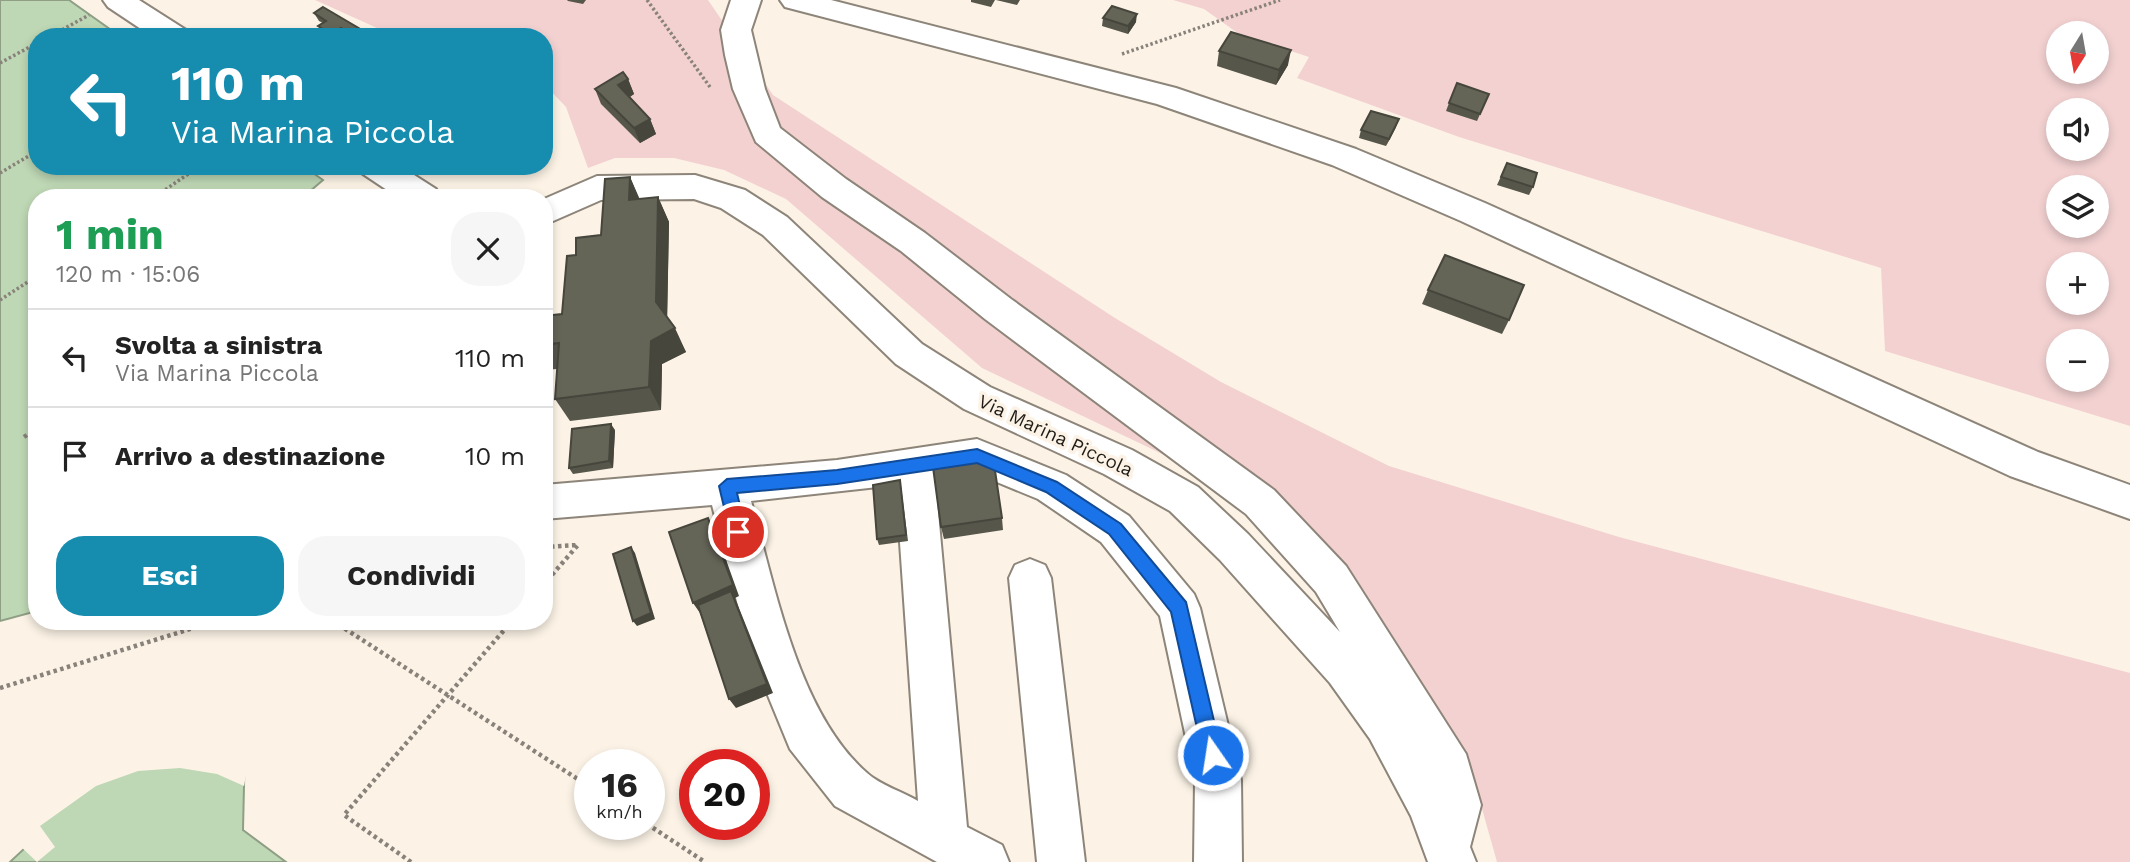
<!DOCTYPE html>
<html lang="it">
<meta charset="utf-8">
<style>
:root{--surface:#fff;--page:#f6f6f6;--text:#222;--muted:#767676;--line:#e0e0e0;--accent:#168caf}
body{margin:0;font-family:"Work Sans",sans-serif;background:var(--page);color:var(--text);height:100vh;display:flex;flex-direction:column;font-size:26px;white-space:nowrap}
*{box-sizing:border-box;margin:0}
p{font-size:23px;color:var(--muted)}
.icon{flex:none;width:38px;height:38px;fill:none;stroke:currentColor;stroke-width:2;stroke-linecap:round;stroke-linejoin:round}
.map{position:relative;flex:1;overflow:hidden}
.sheet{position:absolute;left:28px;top:189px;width:525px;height:441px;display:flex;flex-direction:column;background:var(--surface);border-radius:28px;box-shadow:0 4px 10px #0003}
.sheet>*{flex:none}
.guide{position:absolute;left:28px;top:28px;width:525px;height:147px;border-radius:28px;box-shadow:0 4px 10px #0003;background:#168caf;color:#fff;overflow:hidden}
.needle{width:46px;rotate:191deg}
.fabs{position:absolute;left:2046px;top:21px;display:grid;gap:14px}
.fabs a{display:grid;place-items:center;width:63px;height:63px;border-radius:50%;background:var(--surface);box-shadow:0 4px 10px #0003;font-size:35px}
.speed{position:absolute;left:574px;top:749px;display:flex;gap:14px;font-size:35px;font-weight:700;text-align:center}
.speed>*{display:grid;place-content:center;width:91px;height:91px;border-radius:50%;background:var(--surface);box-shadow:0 4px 10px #0003;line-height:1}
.speed small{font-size:18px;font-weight:400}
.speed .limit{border:10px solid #d22;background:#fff;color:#111}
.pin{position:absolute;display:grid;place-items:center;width:60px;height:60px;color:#fff;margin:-30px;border:4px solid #fff;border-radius:50%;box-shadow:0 2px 7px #0007}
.me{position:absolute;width:77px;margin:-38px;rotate:347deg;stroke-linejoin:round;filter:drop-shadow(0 0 5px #0008)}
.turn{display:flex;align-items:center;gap:24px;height:147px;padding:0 28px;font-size:32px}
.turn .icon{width:91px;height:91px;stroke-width:2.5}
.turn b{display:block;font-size:49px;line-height:60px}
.round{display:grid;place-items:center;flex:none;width:74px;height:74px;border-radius:28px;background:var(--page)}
.head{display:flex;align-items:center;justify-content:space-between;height:119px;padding:0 28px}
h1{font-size:42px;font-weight:700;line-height:52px;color:#1e9e55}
.primary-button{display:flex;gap:14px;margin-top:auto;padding:14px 28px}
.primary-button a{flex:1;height:80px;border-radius:28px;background:var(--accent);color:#fff;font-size:28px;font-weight:700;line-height:80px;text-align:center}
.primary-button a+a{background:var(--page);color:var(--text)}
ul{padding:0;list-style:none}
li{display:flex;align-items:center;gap:21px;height:98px;padding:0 28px;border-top:2px solid var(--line)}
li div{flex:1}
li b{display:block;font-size:26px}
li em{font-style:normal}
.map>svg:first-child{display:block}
.green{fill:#f3d1d1;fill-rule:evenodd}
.water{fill:#bed7b4;stroke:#8e9f85;stroke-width:2}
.pier{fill:#fcf3e6}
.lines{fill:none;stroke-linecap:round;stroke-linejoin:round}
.minor-casing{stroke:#8d8579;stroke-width:4}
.path-far1{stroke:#88827a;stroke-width:3.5;stroke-dasharray:2.5 2.5;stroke-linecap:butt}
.path{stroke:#88827a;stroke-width:4.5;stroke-dasharray:3.5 3.5;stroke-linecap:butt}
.minor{fill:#fff;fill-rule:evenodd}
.wall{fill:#56564b}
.shaded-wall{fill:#46463d}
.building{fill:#646457;stroke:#46463d;stroke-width:2}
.route{fill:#1a73e8;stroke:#114b97;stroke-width:2}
.labels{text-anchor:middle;stroke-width:7;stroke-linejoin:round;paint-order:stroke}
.street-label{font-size:19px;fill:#1f1c17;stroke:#fcf3e6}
</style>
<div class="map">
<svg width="2130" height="862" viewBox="0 0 2130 862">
<rect width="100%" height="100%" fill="#fcf3e6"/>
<path class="green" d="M315,0H708L773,95L1115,318L1221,382L1389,466L1619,537L2130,673V862H1497L1475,784L1401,684L1259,516L1177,461L982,368L786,199L724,170L674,158H615L588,168L566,107L544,84V37H397Z
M1173,0H2130V426L1885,351L1881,268L1459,137L1297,78L1309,57L1239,34L1204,9ZM2058,33H2096V72H2058ZM2058,110H2096V149H2058ZM2058,187H2096V226H2058ZM2058,264H2096V303H2058ZM2058,341H2096V380H2058Z"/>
<path class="water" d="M0,0H69L121,37H37V166H303L323,180L302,198H37V611L0,621Z
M245,743L243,830L286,862H10L25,848L62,770Z"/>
<path class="pier" d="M133,737L247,740L248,764L244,786L217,774L180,768L138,771L96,786L40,826L55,847L37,862L17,843L2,818L60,767Z"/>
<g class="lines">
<defs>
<path id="minor" d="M103,0H139L186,30L190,37H153L108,7Z
M731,0H761L751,30L765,89L780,128L846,179L925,233L1011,299L1274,490L1346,566L1466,754L1481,805L1470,847L1476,862H1428L1411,816L1370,739L1330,683L1220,560L1170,511L1104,474L964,409L896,364L763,235L721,208L694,199L601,200L544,225V199L597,176L695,175L745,190L787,217L922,344L990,387L1132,450L1198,487L1248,534L1340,632L1316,592L1246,514L985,319L901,251L822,197L756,142L733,89L725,55L721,30Z
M780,0H831L1176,88L1356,149L1485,203L2038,452L2130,485V519L2010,476L1461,221L1332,165L1157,104L785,7Z
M359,166H400L436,189L441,198H399L363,174Z
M977,439L1066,475L1129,516L1194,594L1200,608L1241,780L1242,862H1194L1195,780L1160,616L1101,542L1038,499L975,473L935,479L967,827L1002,845L1009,862H937L835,806L790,749L750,652L712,505L544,519V485L837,460ZM896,485L918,801C903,792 880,785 867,773C798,713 775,587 751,501Z
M1030,559L1045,565L1051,578L1085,862H1037L1009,578L1015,565Z"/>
</defs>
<use href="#minor" class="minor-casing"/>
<path class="path-far1" d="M647,0L710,87
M49,37L89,15
M1122,54L1280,0
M0,63L37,43
M0,173L37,151
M153,198L200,166
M0,300L37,276"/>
<path class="path" d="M24,437L37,428
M544,547L578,545L544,584
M333,621L590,787
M0,688L216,621
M647,824L705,862
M411,862L344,815L512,621"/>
<use href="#minor" class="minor"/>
</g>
<path class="wall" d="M567,0H586L583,4L568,1Z
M971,0H995L991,7L971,2Z
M996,0H1020L1017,5Z
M314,13L366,37H327L323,34L318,26L323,23L319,21Z
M1103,18L1136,22L1128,34L1102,26Z
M1219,51L1288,65L1276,85L1217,66Z
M628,79L634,94L630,97L650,119L656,134L640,143L601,104L595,89Z
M1489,94L1477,121L1446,111L1449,103Z
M1396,127L1386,146L1359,138L1361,130Z
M1507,163L1533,187L1529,195L1497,185Z
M630,177L639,199L658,197L669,222L667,317L686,352L662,364L661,410L570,421L555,399L557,369L544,370V316L562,314L576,255L601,235Z
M1428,290L1509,320L1502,334L1422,304Z
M615,430L613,468L573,474L569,468Z
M901,486L908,541L879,545L877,539Z
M1002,518L1003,530L944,539L941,527Z"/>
<path class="shaded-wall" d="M1137,14L1136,22L1128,34V26Z
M341,28L346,36L333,37L331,34Z
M362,30L366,37H354L353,36Z
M1291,50L1288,65L1276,85L1279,70Z
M628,79L634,94L624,100L618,85Z
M650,119L656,134L640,143L634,128Z
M1399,119L1396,127L1386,146L1389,139Z
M544,142L549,151L544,153Z
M495,166H517L500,174Z
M630,177L641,202L629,200Z
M658,197L669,222L667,327L656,302Z
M675,328L686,352L662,364L661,410L649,387L651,341Z
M611,424L615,430L613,468L609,461Z
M708,518L715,529L739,596L735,598L773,693L736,708L729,699L700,613L693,603Z
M631,547L635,553L655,619L637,626L633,621Z"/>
<path class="building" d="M1112,6L1137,14L1128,26L1103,18Z
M323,7L362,30L353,36L341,28L331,34L318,26L326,21L314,13Z
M1231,32L1291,50L1279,70L1219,51Z
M623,72L628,79L618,85L650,119L634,128L595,89Z
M1457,83L1489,94L1480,114L1449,103Z
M1371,111L1399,119L1389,139L1361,130Z
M1507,163L1537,173L1533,187L1501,177Z
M630,177L629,200L658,197L656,302L675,328L651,341L649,387L555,399L559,343L544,345V316L562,314L567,256L576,255V238L601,235L605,179Z
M1445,255L1524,285L1509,320L1428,290Z
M611,424L609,461L569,468L572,429Z
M993,457L1002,518L941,527L933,467Z
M900,480L906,535L877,539L873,485Z
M708,518L733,585L693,603L669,532Z
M631,547L651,613L633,621L613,554Z
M731,591L767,684L729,699L698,605Z"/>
<path class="route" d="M977,449L1057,482L1121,524L1186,602L1222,755L1219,762L1213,764L1206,762L1203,755L1171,612L1109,534L1046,492L977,463L837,484L737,493L746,532L738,540L730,532L719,486L727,479L837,470Z"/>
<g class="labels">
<g class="street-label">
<text transform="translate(1056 435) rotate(25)" y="7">Via Marina Piccola</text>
</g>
</g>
</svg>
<div class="fabs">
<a><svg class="needle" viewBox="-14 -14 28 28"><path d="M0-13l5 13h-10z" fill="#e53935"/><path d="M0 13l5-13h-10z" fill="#767676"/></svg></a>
<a><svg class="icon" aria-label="sound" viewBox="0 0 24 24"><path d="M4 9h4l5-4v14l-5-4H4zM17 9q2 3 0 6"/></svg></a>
<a><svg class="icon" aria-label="layers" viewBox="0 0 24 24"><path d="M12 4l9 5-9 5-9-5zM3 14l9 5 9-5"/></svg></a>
<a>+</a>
<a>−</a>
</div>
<div class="speed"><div>16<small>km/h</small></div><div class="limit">20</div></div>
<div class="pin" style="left:738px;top:532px;background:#d93025"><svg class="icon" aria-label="arrive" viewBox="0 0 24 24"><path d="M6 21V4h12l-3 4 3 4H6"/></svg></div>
<svg class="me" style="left:1213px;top:755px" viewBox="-20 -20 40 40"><circle r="17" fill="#1a73e8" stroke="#fff" stroke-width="3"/><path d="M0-11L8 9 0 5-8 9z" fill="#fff"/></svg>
<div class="guide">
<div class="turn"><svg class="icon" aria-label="left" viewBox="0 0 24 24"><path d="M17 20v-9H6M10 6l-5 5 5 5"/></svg><div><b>110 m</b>Via Marina Piccola</div></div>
</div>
<section class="sheet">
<div class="head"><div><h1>1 min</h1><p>120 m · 15:06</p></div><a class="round"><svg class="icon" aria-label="close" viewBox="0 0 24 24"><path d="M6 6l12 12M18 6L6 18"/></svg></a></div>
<ul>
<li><svg class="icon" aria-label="left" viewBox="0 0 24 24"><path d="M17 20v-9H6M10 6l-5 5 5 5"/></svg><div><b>Svolta a sinistra</b><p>Via Marina Piccola</p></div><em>110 m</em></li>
<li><svg class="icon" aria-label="arrive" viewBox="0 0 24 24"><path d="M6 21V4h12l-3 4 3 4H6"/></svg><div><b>Arrivo a destinazione</b></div><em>10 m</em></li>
</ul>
<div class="primary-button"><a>Esci</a><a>Condividi</a></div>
</section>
</div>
